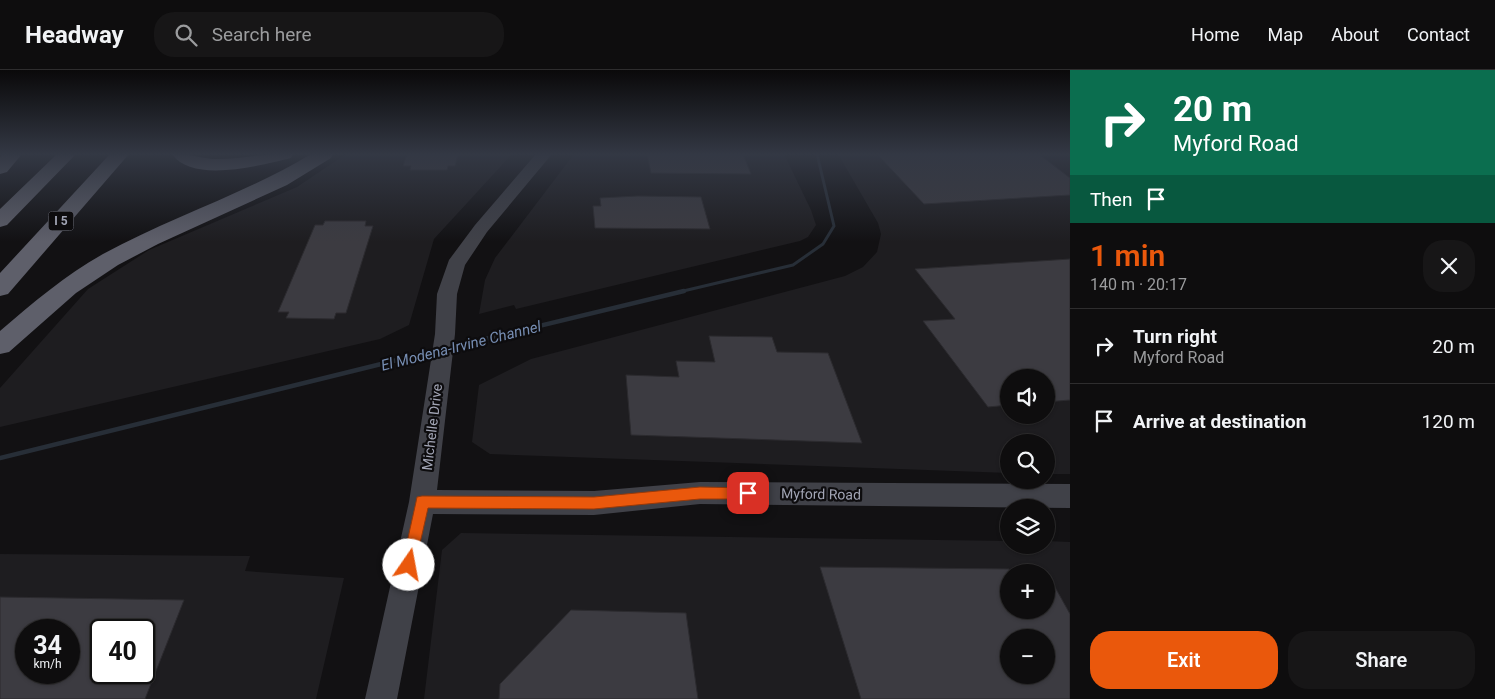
<!DOCTYPE html>
<meta charset="utf-8">
<style>
:root{--surface:#0e0d0e;--page:#171617;--text:#f1f3f6;--muted:#9b9c9e;--line:#2e2d2e;--accent:#ea580c}
body{margin:0;font-family:Roboto,sans-serif;background:var(--page);color:var(--text);height:100vh;display:flex;flex-direction:column;font-size:19px;white-space:nowrap}
*{box-sizing:border-box;margin:0}
p{font-size:16px;color:var(--muted)}
.icon{flex:none;width:28px;height:28px;fill:none;stroke:currentColor;stroke-width:2;stroke-linecap:round;stroke-linejoin:round}
.map{position:relative;flex:1;overflow:hidden}
.details{display:flex;flex-direction:column;background:var(--surface);width:425px}
.details>*{flex:none}
.banner{background:#0b6e4f;color:#fff;overflow:hidden}
.fabs{position:absolute;left:1000px;top:299px;display:grid;gap:10px}
.fabs a{display:grid;place-items:center;width:55px;height:55px;border-radius:50%;background:var(--surface);box-shadow:0 1px 4px #0004,0 0 0 1px var(--line);font-size:25px}
.speed{position:absolute;left:15px;top:549px;display:flex;gap:10px;font-size:25px;font-weight:700;text-align:center}
.speed>*{display:grid;place-content:center;width:65px;height:65px;border-radius:50%;background:var(--surface);box-shadow:0 1px 4px #0004,0 0 0 1px var(--line);line-height:1}
.speed small{font-size:12px;font-weight:400}
.speed .limit{border:2px solid #111;border-radius:8px;background:#fff;color:#111}
.pin{position:absolute;display:grid;place-items:center;width:42px;height:42px;color:#fff;margin:-21px;border-radius:10px;box-shadow:0 2px 8px #0006}
.me{position:absolute;width:55px;margin:-28px;rotate:12deg;stroke-linejoin:round;filter:drop-shadow(0 0 4px #0008)}
.turn{display:flex;align-items:center;gap:18px;height:105px;padding:0 20px;font-size:22px}
.turn .icon{width:65px;height:65px;stroke-width:2.5}
.turn b{display:block;font-size:35px;line-height:42px}
.then{display:flex;align-items:center;height:48px;padding:0 20px;background:#0003;gap:10px;font-size:19px}
.round{display:grid;place-items:center;flex:none;width:52px;height:52px;border-radius:20px;background:var(--page)}
.headline{display:flex;align-items:center;justify-content:space-between;height:85px;padding:0 20px}
h1{font-size:30px;font-weight:600;line-height:38px;color:var(--accent)}
.cta{display:flex;gap:10px;margin-top:auto;padding:10px 20px}
.cta a{flex:1;height:58px;border-radius:20px;background:var(--accent);color:#fff;font-size:20px;font-weight:600;line-height:58px;text-align:center}
.cta a+a{background:var(--page);color:var(--text)}
ul{padding:0;list-style:none}
li{display:flex;align-items:center;gap:15px;height:75px;padding:0 20px;border-top:1px solid var(--line)}
li div{flex:1}
li b{display:block;font-size:19px}
li em{font-style:normal}
header{display:flex;align-items:center;gap:30px;box-sizing:border-box;height:70px;padding:0 25px;background:var(--surface);border-bottom:1px solid var(--line)}
header strong{font-size:24px}
nav{display:flex;gap:28px;margin-inline-start:auto;font-size:18px}
.search{width:350px;height:45px;background:var(--page);display:flex;align-items:center;gap:12px;box-sizing:border-box;padding:0 18px;border-radius:20px;color:var(--muted);font-size:19px}
main{display:flex;flex:1;min-height:0}
.map>svg:first-child{display:block}
.built{fill:#1e1d20;fill-rule:evenodd}
.lines{fill:none;stroke-linecap:round;stroke-linejoin:round}
.stream-far1{stroke:#272e37;stroke-width:3}
.stream{stroke:#272e37;stroke-width:4.5}
.building{fill:#3c3b41;stroke:#2c2b2f;fill-rule:evenodd}
.secondary{fill:#404148;fill-rule:evenodd}
.highway{fill:#5e5f6a;fill-rule:evenodd}
.route{fill:#ea580c;stroke:#983908}
.labels{text-anchor:middle;stroke-width:4.5;stroke-linejoin:round;paint-order:stroke}
.shield{fill:#0d0c0e;stroke:#757783;stroke-width:1}
.shield-label{font-size:12px;font-weight:bold;fill:#a2a5b5}
.street-label{font-size:14px;fill:#a2a5b5;stroke:#0d0c0e}
.water-label{font-size:15px;font-style:italic;fill:#768db2;stroke:#0d0c0e}
</style>
<header>
<strong>Headway</strong>
<div class="search"><svg class="icon" aria-label="search" viewBox="0 0 24 24"><circle cx="10" cy="10" r="6"/><path d="M15 15l6 6"/></svg>Search here</div>
<nav><a>Home</a><a>Map</a><a>About</a><a>Contact</a></nav>
</header>
<main>
<div class="map">
<svg width="1070" height="629" viewBox="0 0 1070 629">
<rect width="100%" height="100%" fill="#121113"/>
<path class="built" d="M346,84H512L434,169L409,255L380,269L0,357V318L88,219L149,180L297,117Z
M574,84H784L811,140L816,155L808,167L800,171L516,239L514,235L479,244L485,210L495,188Z
M838,84H1070V404H1046V372H1009V403L490,384L472,372L479,315L531,289L845,206L863,197L877,182L881,164L878,153ZM1009,308H1046V345H1009Z
M461,463L1009,471V475H1046V471L1070,472V629H424L442,480ZM1009,502H1046V540H1009ZM1009,568H1046V605H1009Z
M0,484L250,486L245,501L344,508L316,629H0ZM26,560H69V602H26ZM101,560H144V602H101Z"/>
<g class="lines">
<path class="stream-far1" d="M679,222L793,195L823,174L834,156L817,84"/>
<path class="stream" d="M448,278L684,221
M0,388L438,280"/>
</g>
<path class="building" d="M407,84H458L455,96H448L447,100H410L411,96H403Z
M647,84H743L751,104L651,103Z
M877,84H1039L1070,108V125L924,134Z
M638,126L701,127L710,159L595,158L593,136H601L600,128Z
M325,151H366L365,156H373L346,243H336L334,249L286,248L289,242H278L315,155H323Z
M1070,189V330L1046,332V308H1009V335L988,337L923,251L955,249L915,199Z
M709,266L772,267L777,282L828,283L862,373L631,365L626,305L679,307L676,291L715,292Z
M820,497L1009,499V540H1046V501L1070,544V629H861ZM1009,568H1046V605H1009Z
M0,527L184,530L145,629H0ZM26,560H69V602H26ZM101,560H144V602H101Z
M571,540L686,543L698,629H499L500,614Z"/>
<g class="lines">
<path class="secondary" d="M536,84H552L487,162L465,195L457,224L455,264L437,420L594,421L700,412L1070,414V438L700,434L594,445L433,444L397,629H365L409,432L435,264L437,224L449,190L475,155Z"/>
<path class="highway" d="M3,84H22L7,102L0,104V87Z
M57,84H76L7,155L0,157V139Z
M110,84H129L8,224L0,226V203Z
M172,84C188,83 202,89 218,89C244,89 268,82 293,84L291,88C262,95 192,114 172,84Z
M311,84H333L331,88L287,115L158,174L118,195L76,223L9,282L0,284V261C33,233 65,205 103,184C171,147 245,124 311,84Z"/>
</g>
<linearGradient id="sky" x2="0" y2="1"><stop stop-color="#0a090a"/><stop offset="0.49" stop-color="#333844"/><stop offset="1" stop-color="#333844" stop-opacity="0"/></linearGradient>
<rect width="1070" height="172" fill="url(#sky)"/>
<path class="route" d="M700,417L748,418L752,419L754,423L752,427L748,429H700L594,439L428,438L414,500L409,502L404,500L402,495L416,432L417,427L422,426L594,427Z"/>
<g class="labels">
<rect class="shield" x="48.5" y="141.5" width="25" height="19" rx="4"/>
<g class="shield-label">
<text x="61" y="155">I 5</text>
</g>
<g class="street-label">
<text transform="translate(432 357) rotate(-83)" y="5">Michelle Drive</text>
<text transform="translate(821 424) rotate(1)" y="5">Myford Road</text>
</g>
<g class="water-label">
<text transform="translate(461 276) rotate(-14)" y="5">El Modena-Irvine Channel</text>
</g>
</g>
</svg>
<div class="fabs">
<a><svg class="icon" aria-label="sound" viewBox="0 0 24 24"><path d="M4 9h4l5-4v14l-5-4H4zM17 9q2 3 0 6"/></svg></a>
<a><svg class="icon" aria-label="search" viewBox="0 0 24 24"><circle cx="10" cy="10" r="6"/><path d="M15 15l6 6"/></svg></a>
<a><svg class="icon" aria-label="layers" viewBox="0 0 24 24"><path d="M12 4l9 5-9 5-9-5zM3 14l9 5 9-5"/></svg></a>
<a>+</a>
<a>−</a>
</div>
<div class="speed"><div>34<small>km/h</small></div><div class="limit">40</div></div>
<div class="pin" style="left:748px;top:423px;background:#d93025"><svg class="icon" aria-label="arrive" viewBox="0 0 24 24"><path d="M6 21V4h12l-3 4 3 4H6"/></svg></div>
<svg class="me" style="left:409px;top:495px" viewBox="-20 -20 40 40"><circle r="19" fill="#fff"/><path d="M0-13L10 11 0 6-10 11z" fill="#ea580c"/></svg>
</div>
<section class="details">
<div class="banner">
<div class="turn"><svg class="icon" aria-label="right" viewBox="0 0 24 24"><path d="M7 20v-9h11M14 6l5 5-5 5"/></svg><div><b>20 m</b>Myford Road</div></div>
<div class="then">Then<svg class="icon" aria-label="arrive" viewBox="0 0 24 24"><path d="M6 21V4h12l-3 4 3 4H6"/></svg></div>
</div>
<div class="headline"><div><h1>1 min</h1><p>140 m · 20:17</p></div><a class="round"><svg class="icon" aria-label="close" viewBox="0 0 24 24"><path d="M6 6l12 12M18 6L6 18"/></svg></a></div>
<ul>
<li><svg class="icon" aria-label="right" viewBox="0 0 24 24"><path d="M7 20v-9h11M14 6l5 5-5 5"/></svg><div><b>Turn right</b><p>Myford Road</p></div><em>20 m</em></li>
<li><svg class="icon" aria-label="arrive" viewBox="0 0 24 24"><path d="M6 21V4h12l-3 4 3 4H6"/></svg><div><b>Arrive at destination</b></div><em>120 m</em></li>
</ul>
<div class="cta"><a>Exit</a><a>Share</a></div>
</section>
</main>
